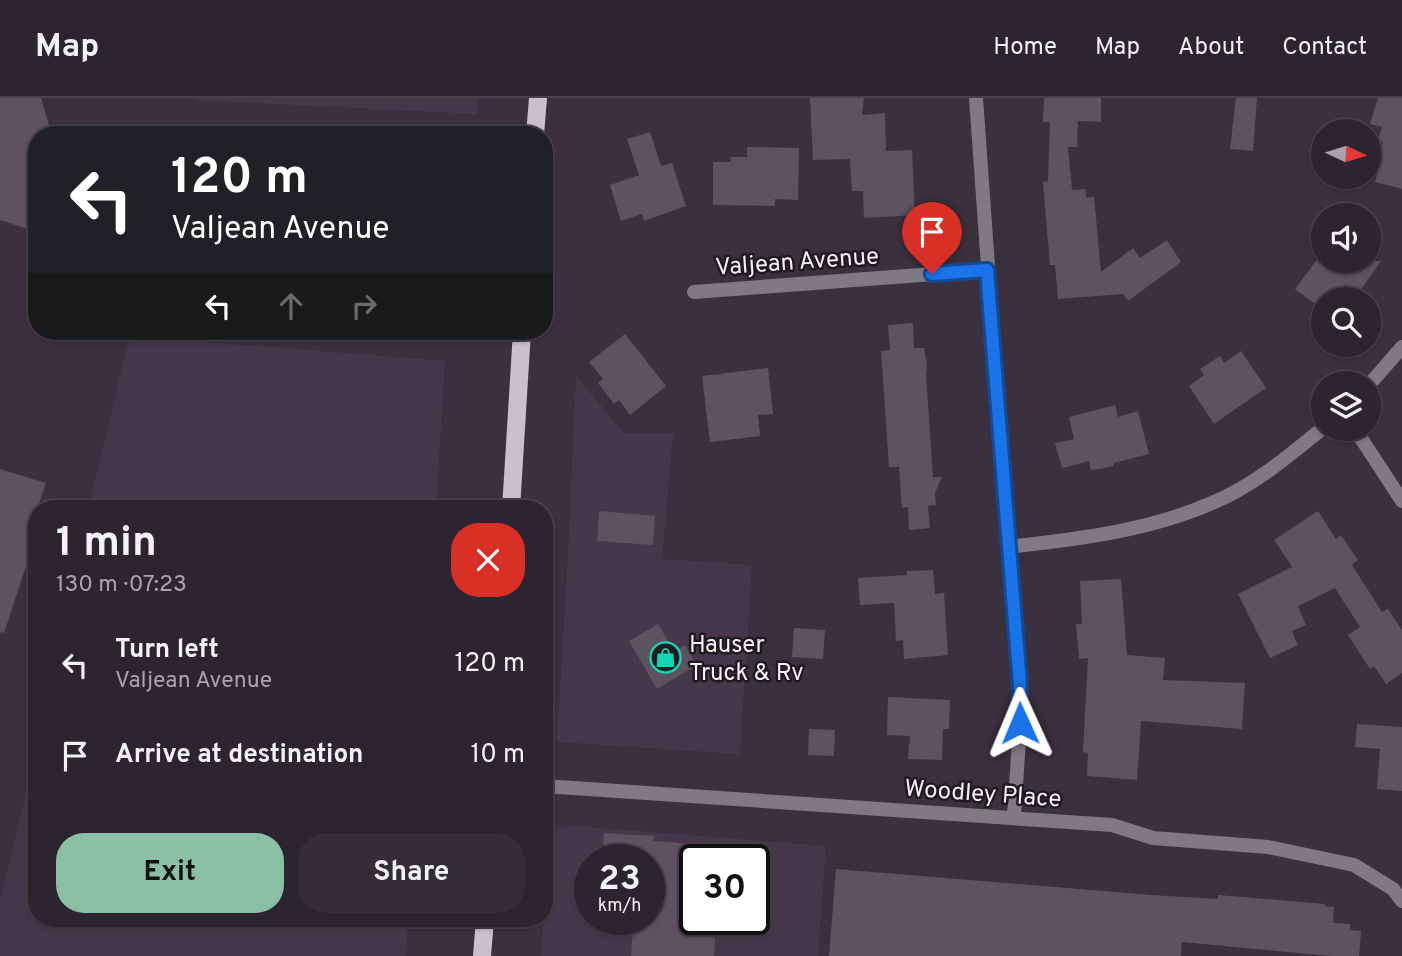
<!DOCTYPE html>
<meta charset="utf-8">
<style>
:root{--surface:#2c242e;--page:#342c36;--text:#f1f3f6;--muted:#a6a4aa;--line:#48414a;--accent:#8abfa5}
body{margin:0;font-family:Overpass,sans-serif;background:var(--page);color:var(--text);height:100vh;display:flex;flex-direction:column;font-size:26px;white-space:nowrap}
*{box-sizing:border-box;margin:0}
p{font-size:23px;color:var(--muted)}
.icon{flex:none;width:38px;height:38px;fill:none;stroke:currentColor;stroke-width:2;stroke-linecap:round;stroke-linejoin:round}
.map{position:relative;flex:1;overflow:hidden}
.side{position:absolute;left:28px;top:402px;width:525px;height:427px;display:flex;flex-direction:column;background:var(--surface);border-radius:28px;box-shadow:0 2px 5px #0004,0 0 0 2px var(--line)}
.side>*{flex:none}
.banner{position:absolute;left:28px;top:28px;width:525px;height:214px;border-radius:28px;box-shadow:0 2px 5px #0004,0 0 0 2px var(--line);background:#202124;color:#fff;overflow:hidden}
.needle{width:46px;rotate:94deg}
.fabs{position:absolute;left:1311px;top:21px;display:grid;gap:14px}
.fabs a{display:grid;place-items:center;width:70px;height:70px;border-radius:50%;background:var(--surface);box-shadow:0 2px 5px #0004,0 0 0 2px var(--line);font-size:35px}
.speed{position:absolute;left:574px;top:746px;display:flex;gap:14px;font-size:35px;font-weight:700;text-align:center}
.speed>*{display:grid;place-content:center;width:91px;height:91px;border-radius:50%;background:var(--surface);box-shadow:0 2px 5px #0004,0 0 0 2px var(--line);line-height:1}
.speed small{font-size:18px;font-weight:400}
.speed .limit{border:4px solid #111;border-radius:10px;background:#fff;color:#111}
.pin{position:absolute;display:grid;place-items:center;width:60px;height:60px;color:#fff;margin:-72px -30px;border-radius:50% 50% 50% 0;rotate:-45deg;box-shadow:0 0 7px #0007}
.pin .icon{rotate:45deg}
.me{position:absolute;width:77px;margin:-38px;rotate:359deg;stroke-linejoin:round;filter:drop-shadow(0 0 5px #0008)}
.turn{display:flex;align-items:center;gap:24px;height:147px;padding:0 28px;font-size:32px}
.turn .icon{width:91px;height:91px;stroke-width:2.5}
.turn b{display:block;font-size:49px;line-height:60px}
.lanes{display:flex;align-items:center;height:66px;padding:0 28px;background:#0003;justify-content:center;gap:35px;direction:ltr}
.lanes .off{opacity:.35}
.round{display:grid;place-items:center;flex:none;width:74px;height:74px;border-radius:28px;background:var(--page)}
.headline{display:flex;align-items:center;justify-content:space-between;height:119px;padding:0 28px}
h1{font-size:42px;font-weight:700;line-height:52px}
.action{display:flex;gap:14px;margin-top:auto;padding:14px 28px}
.action a{flex:1;height:80px;border-radius:28px;background:var(--accent);color:#111;font-size:28px;font-weight:700;line-height:80px;text-align:center}
.action a+a{background:var(--page);color:var(--text)}
ul{padding:0;list-style:none}
li{display:flex;align-items:center;gap:21px;height:91px;padding:0 28px}
li div{flex:1}
li b{display:block;font-size:26px}
li em{font-style:normal}
header{display:flex;align-items:center;gap:42px;box-sizing:border-box;height:98px;padding:0 35px;background:var(--surface);border-bottom:2px solid var(--line)}
header strong{font-size:33px}
nav{display:flex;gap:38px;margin-inline-start:auto;font-size:24px}
.map>svg:first-child{display:block}
.built{fill:#46384a;fill-rule:evenodd}
.building{fill:#5d5260}
.lines{fill:none;stroke-linecap:round;stroke-linejoin:round}
.minor{stroke:#7f7a81;stroke-width:14}
.primary{stroke:#cabfcc;stroke-width:18}
.route-casing{stroke:#114b97;stroke-width:18}
.route{stroke:#1a73e8;stroke-width:12}
.labels{text-anchor:middle;stroke-width:5;stroke-linejoin:round;paint-order:stroke}
.street-label{font-size:24px;fill:#f7f0f9;stroke:#1f1a20}
.poi-label{font-size:24px;fill:#f7f0f9;stroke:#1f1a20;text-anchor:start}
</style>
<header>
<strong>Map</strong>
<nav><a>Home</a><a>Map</a><a>About</a><a>Contact</a></nav>
</header>
<div class="map">
<svg width="1402" height="858" viewBox="0 0 1402 858">
<rect width="100%" height="100%" fill="#3b303d"/>
<path class="built" d="M194,0H478L477,16L195,2Z
M130,238L445,263L436,411H88Z
M576,278L624,335H673L662,461L752,467L740,656L557,644L568,456Z
M37,649V821H408L406,858H0V803Z
M573,728L826,748L818,858H541L549,741L558,730ZM590,761H649V821H590ZM695,761H754V821H695Z"/>
<path class="building" d="M0,0H41L52,37H37V134L0,122Z
M810,0H864L862,17L885,15L886,53L912,52L915,117L864,120L863,93H852L850,61L813,62Z
M1044,0H1101V24L1078,23L1077,49H1068L1072,92L1085,91L1086,100L1094,99L1101,174L1133,150L1140,160L1167,142L1181,164L1128,203L1123,196L1058,201L1055,167H1050L1043,84L1048,83L1050,24H1043Z
M1236,0H1257L1253,53L1230,51Z
M1378,0H1402V91L1375,84L1378,73L1375,72L1383,44L1378,42L1382,29L1370,26Z
M650,34L661,68L672,65L686,108L644,123L642,116L621,123L610,87L639,77L627,41Z
M747,49L799,50L798,102L775,101V108L713,107V64H731V59H747Z
M1316,163H1381L1354,201H1323V212L1295,191Z
M913,225L914,250H924L927,266L926,277L933,379H942L935,395L936,407L928,408L930,430L909,432L908,409L902,410L899,369H889L881,253L890,252L888,227Z
M625,236L666,288L630,317L619,302L614,306L598,285L603,281L589,264Z
M1241,253L1266,290L1214,326L1189,288L1204,277L1200,271L1220,258L1224,265Z
M768,270L773,316L758,317L760,338L710,344L702,278Z
M1115,307L1118,319L1138,313L1149,356L1114,365L1113,368L1105,370L1091,372L1089,363L1062,370L1055,345L1074,341L1069,319Z
M0,371L46,385L37,411V435L4,535L0,534Z
M599,413L655,418L653,447L597,443Z
M1318,413L1336,441L1341,437L1358,462L1352,467L1382,514L1388,511L1402,532V575L1386,586L1374,568L1370,571L1348,537L1360,529L1335,490L1298,508L1306,527L1292,533L1298,547L1270,560L1238,496L1292,469L1274,442Z
M933,472L935,496L944,495L948,557L904,561L903,542L896,543L894,505L860,507L858,480L907,477V473Z
M1121,481L1127,557L1165,560L1163,582L1245,585L1242,631L1141,623L1137,682L1087,678L1088,655L1083,654L1088,560L1079,561L1076,526H1082L1080,483Z
M658,526L674,553L685,547L697,567L657,591L629,543Z
M794,530L825,532L823,561L792,559Z
M888,599L950,602L949,631H943L942,662L908,661L910,638L887,637Z
M1357,626L1402,629V693L1377,691L1380,651L1355,649Z
M809,631L835,632L834,658L808,657Z
M604,735L654,738L653,743L695,746V821H716L714,858H631L633,829L638,830L639,821H649V761H602Z
M836,771L1151,797L1218,801V797L1325,806L1324,808L1334,809L1333,825L1350,826V832L1361,833L1359,858H1330L1182,844L1181,858H829Z"/>
<g class="lines">
<path class="minor" d="M976,0L1008,449L1020,587V625L1014,719
M694,194L987,172
M1368,288L1402,249
M1355,331L1402,403
M1008,449C1077,441 1148,433 1212,405C1253,388 1289,358 1323,330
M544,688L1112,727L1153,740L1268,749L1354,767L1393,791L1402,803"/>
<path class="primary" d="M535,37L538,0
M511,411L522,233
M482,858L485,821"/>
</g>
<g class="lines">
<defs>
<path id="route" d="M932,176L987,172L1020,587V625"/>
</defs>
<use href="#route" class="route-casing"/>
<use href="#route" class="route"/>
</g>
<defs>
<symbol id="shop-ring" viewBox="-11 -11 22 22"><circle r="9.5" fill="#1f1a20" stroke="#15d5b3" stroke-width="1.5"/><path d="M-5-2.5h2.3a2.7 3.5 0 0 1 5.4 0H5L5.5 6h-11ZM-1.5-2.5h3a1.5 2.3 0 0 0-3 0Z" fill="#15d5b3"/></symbol>
</defs>
<g fill-rule="evenodd">
<use href="#shop-ring" x="648" y="542" width="35" height="35"/>
</g>
<g class="labels">
<g class="street-label">
<text transform="translate(797 163) rotate(-4)" y="8">Valjean Avenue</text>
<text transform="translate(983 695) rotate(4)" y="8">Woodley Place</text>
</g>
<g class="poi-label">
<text x="689" y="554">Hauser<tspan x="689" dy="28">Truck &amp; Rv</tspan></text>
</g>
</g>
</svg>
<div class="fabs">
<a><svg class="needle" viewBox="-14 -14 28 28"><path d="M0-13l5 13h-10z" fill="#e53935"/><path d="M0 13l5-13h-10z" fill="#a6a4aa"/></svg></a>
<a><svg class="icon" aria-label="sound" viewBox="0 0 24 24"><path d="M4 9h4l5-4v14l-5-4H4zM17 9q2 3 0 6"/></svg></a>
<a><svg class="icon" aria-label="search" viewBox="0 0 24 24"><circle cx="10" cy="10" r="6"/><path d="M15 15l6 6"/></svg></a>
<a><svg class="icon" aria-label="layers" viewBox="0 0 24 24"><path d="M12 4l9 5-9 5-9-5zM3 14l9 5 9-5"/></svg></a>
</div>
<div class="speed"><div>23<small>km/h</small></div><div class="limit">30</div></div>
<div class="pin" style="left:932px;top:176px;background:#d93025"><svg class="icon" aria-label="arrive" viewBox="0 0 24 24"><path d="M6 21V4h12l-3 4 3 4H6"/></svg></div>
<svg class="me" style="left:1020px;top:625px" viewBox="-20 -20 40 40"><path d="M0-17L14 15 0 8-14 15z" fill="#1a73e8" stroke="#fff" stroke-width="4"/></svg>
<div class="banner">
<div class="turn"><svg class="icon" aria-label="left" viewBox="0 0 24 24"><path d="M17 20v-9H6M10 6l-5 5 5 5"/></svg><div><b>120 m</b>Valjean Avenue</div></div>
<div class="lanes"><svg class="icon" aria-label="left" viewBox="0 0 24 24"><path d="M17 20v-9H6M10 6l-5 5 5 5"/></svg><svg class="icon off" aria-label="ahead" viewBox="0 0 24 24"><path d="M12 20V5M6 11l6-6 6 6"/></svg><svg class="icon off" aria-label="right" viewBox="0 0 24 24"><path d="M7 20v-9h11M14 6l5 5-5 5"/></svg></div>
</div>
<section class="side">
<div class="headline"><div><h1>1 min</h1><p>130 m · 07:23</p></div><a class="round" style="background:#d93025;color:#fff"><svg class="icon" aria-label="close" viewBox="0 0 24 24"><path d="M6 6l12 12M18 6L6 18"/></svg></a></div>
<ul>
<li><svg class="icon" aria-label="left" viewBox="0 0 24 24"><path d="M17 20v-9H6M10 6l-5 5 5 5"/></svg><div><b>Turn left</b><p>Valjean Avenue</p></div><em>120 m</em></li>
<li><svg class="icon" aria-label="arrive" viewBox="0 0 24 24"><path d="M6 21V4h12l-3 4 3 4H6"/></svg><div><b>Arrive at destination</b></div><em>10 m</em></li>
</ul>
<div class="action"><a>Exit</a><a>Share</a></div>
</section>
</div>
